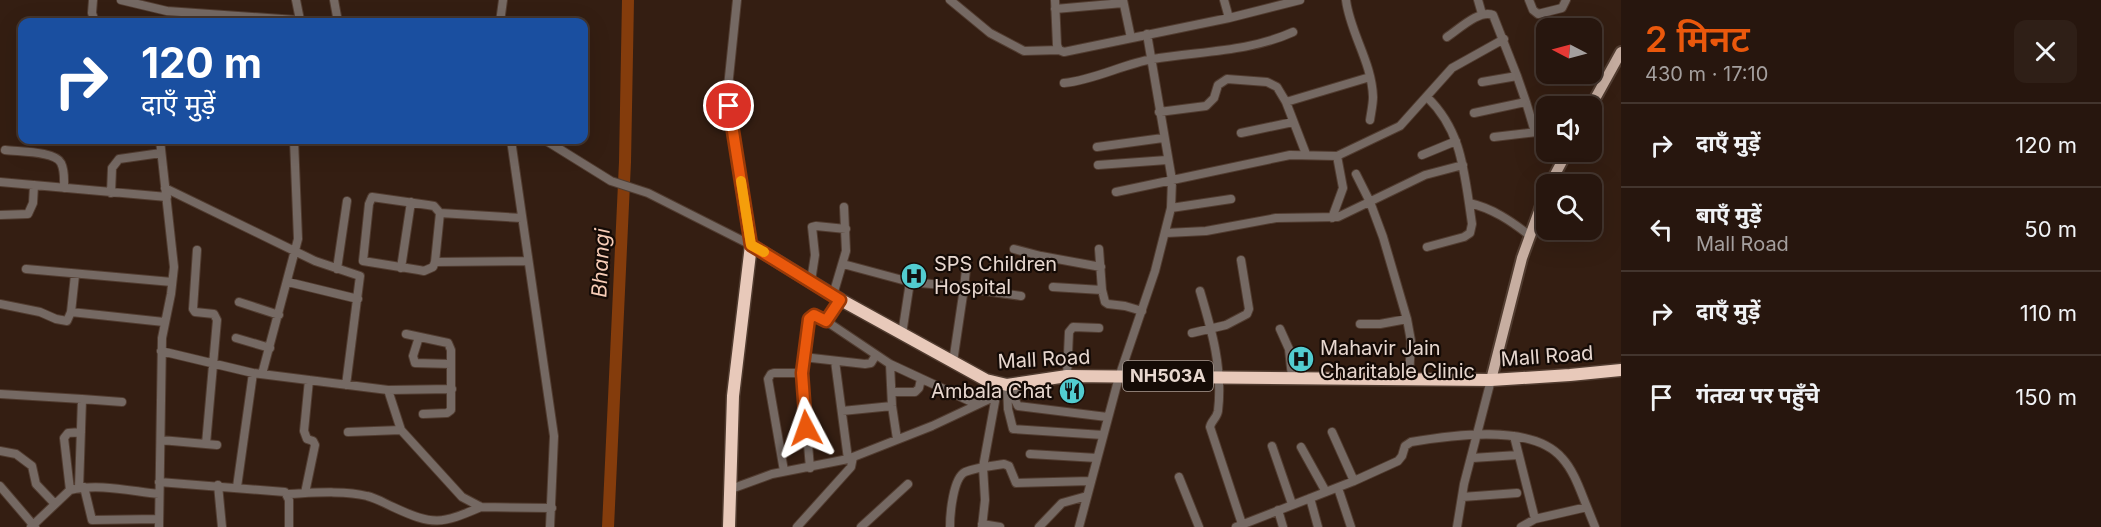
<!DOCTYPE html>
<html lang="hi">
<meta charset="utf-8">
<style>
:root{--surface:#27160e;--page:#2f1f17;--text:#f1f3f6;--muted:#a49f9e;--line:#43352e;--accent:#ea580c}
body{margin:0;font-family:Inter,"Noto Sans Devanagari",sans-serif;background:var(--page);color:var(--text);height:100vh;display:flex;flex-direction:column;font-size:22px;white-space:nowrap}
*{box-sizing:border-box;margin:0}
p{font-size:20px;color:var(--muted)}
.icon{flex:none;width:33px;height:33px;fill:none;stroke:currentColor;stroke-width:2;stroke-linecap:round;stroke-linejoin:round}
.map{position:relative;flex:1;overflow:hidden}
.details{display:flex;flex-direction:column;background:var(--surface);width:480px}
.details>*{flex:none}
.banner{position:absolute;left:18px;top:18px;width:570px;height:126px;border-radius:12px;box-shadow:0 6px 24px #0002,0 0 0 2px var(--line);background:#1a4fa0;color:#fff;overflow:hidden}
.needle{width:39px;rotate:276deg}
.tools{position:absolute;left:1536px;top:18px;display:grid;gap:12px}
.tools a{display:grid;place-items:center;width:66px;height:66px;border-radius:12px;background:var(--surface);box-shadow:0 6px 24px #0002,0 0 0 2px var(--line);font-size:30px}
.pin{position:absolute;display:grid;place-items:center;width:51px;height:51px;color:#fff;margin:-26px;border:3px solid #fff;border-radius:50%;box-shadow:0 2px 6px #0007}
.me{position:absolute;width:66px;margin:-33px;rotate:356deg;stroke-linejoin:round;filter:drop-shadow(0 0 4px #0008)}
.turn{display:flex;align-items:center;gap:21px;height:126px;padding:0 24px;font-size:27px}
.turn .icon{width:78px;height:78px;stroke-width:2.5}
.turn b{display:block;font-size:42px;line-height:51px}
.round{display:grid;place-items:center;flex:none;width:63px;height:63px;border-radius:12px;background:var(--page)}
.summary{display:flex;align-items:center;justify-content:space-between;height:102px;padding:0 24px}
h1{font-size:36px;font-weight:600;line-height:45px;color:var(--accent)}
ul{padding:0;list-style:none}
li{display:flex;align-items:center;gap:18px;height:84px;padding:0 24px;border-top:2px solid var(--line)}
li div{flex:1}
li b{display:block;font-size:22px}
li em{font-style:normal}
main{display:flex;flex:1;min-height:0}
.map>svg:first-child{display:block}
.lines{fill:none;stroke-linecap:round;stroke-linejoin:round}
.river{stroke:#843c0c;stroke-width:12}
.minor-casing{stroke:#513c30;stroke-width:10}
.major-casing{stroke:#513c30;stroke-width:14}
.highway-casing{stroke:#513c30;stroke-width:15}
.minor{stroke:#756963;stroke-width:8}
.major{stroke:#c7aea1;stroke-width:10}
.highway{stroke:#e8c9ba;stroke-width:12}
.route-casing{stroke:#983908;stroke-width:15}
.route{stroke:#ea580c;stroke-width:10}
.slow{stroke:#f59e0b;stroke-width:10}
.labels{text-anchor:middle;stroke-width:4.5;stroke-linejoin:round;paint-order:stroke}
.shield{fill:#150b06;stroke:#a89a93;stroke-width:1.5}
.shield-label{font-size:18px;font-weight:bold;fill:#e7d7cf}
.poi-label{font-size:20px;fill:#e7d7cf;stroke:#150b06;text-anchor:start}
.street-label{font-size:20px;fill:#e7d7cf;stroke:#150b06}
.water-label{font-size:21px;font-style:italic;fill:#f7ccb6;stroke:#150b06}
</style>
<main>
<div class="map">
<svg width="1621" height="527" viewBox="0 0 1621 527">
<rect width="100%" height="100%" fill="#341e12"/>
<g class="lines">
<path class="river" d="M608,527L625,162L628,0"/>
<defs>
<path id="minor" d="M93,0L92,13L95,22
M121,0L167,11L324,22
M296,0L300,20
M334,0L338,22
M737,0L728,87L729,106L751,245
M950,0L990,33L1024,51L1059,50
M1055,0L1057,45L1059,50L1064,52L1229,18L1300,0
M1123,0L1131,38
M1224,0L1229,18
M1346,0C1350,33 1372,62 1373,97C1373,104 1371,113 1370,120
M1478,0L1482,14
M1529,0L1533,10L1538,14L1562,8L1566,0
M1055,9L1123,3
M500,22L503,0
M1447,37C1459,29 1480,9 1493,15L1517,76L1482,82
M1517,76L1526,102
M1064,83C1095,80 1123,64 1153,59C1200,51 1249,52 1293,32
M1427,97C1458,127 1463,162 1469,203C1492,208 1511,221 1529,235
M1286,102L1370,77
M1159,112L1206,106L1214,98L1218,85L1227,79L1267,82L1277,87L1286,102L1306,154
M1474,113L1526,102L1535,132
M1241,133L1293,122
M1494,137L1546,131
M511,140L554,436L550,527
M545,140L611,181L648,193L751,245
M1097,147L1163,138
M5,150C19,152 55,151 61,163C65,171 64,180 64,188
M1422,155L1456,141
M1098,165L1167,160
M1356,174L1370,202L1383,237L1407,319L1411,341L1409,378
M0,182L167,197
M165,188L315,261L360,276L346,385
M1116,192L1290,155L1337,156L1400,126L1452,68L1504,39
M111,193L112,168L119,159L161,153
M372,197L428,205L434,206L440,213L435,262L433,267L424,271L419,270L363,261L369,204Z
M1171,208L1231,199
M440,213L522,218
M0,215L28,214L33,203L34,185
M1332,218L1343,188L1337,156
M1166,233L1206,231L1276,218L1338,217L1425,175L1463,165
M1427,247L1464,237L1470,233L1472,224L1469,203
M1014,249L1041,256L1101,267
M1099,249L1102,290L1105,302L1108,304L1125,306L1142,311
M197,250L193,309L195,312L214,314L217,320L206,444
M435,262L528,261
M843,264L910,282L942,285
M401,268L411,202
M26,269L172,282
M337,269L347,201
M811,281L815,255L812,227L816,226L846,229
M288,282L358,299
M1053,287L1102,290
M964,288L967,260
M1200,291C1212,331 1223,369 1218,411C1217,418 1211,421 1210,427L1242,524
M833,295L846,251L844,207
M239,302L279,315
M0,304L40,312L56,319L67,321L71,312L75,275
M71,312L164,322
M826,321L841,300
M1360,324H1380L1407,319
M1280,329L1289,349L1292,377
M1192,333L1226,325L1247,314L1249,309L1241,260
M406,334L448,343L451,350V410L447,413L423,414
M902,334L910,282
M419,337L413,356L415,363L451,364
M236,338L270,348
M161,351L253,373L388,390L401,430L462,497L481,507L552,508
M803,357L865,364L871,363L876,355
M835,361L848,459
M953,362L964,288L1021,296
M262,374L298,239L294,140
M1067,376L1069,332L1073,327L1099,328
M1016,383L1015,400L1018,406L1107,417
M1007,385L1008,409L1013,429L1103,435
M388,390L452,389
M892,392H915L919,388L921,379
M0,394L82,399L79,488
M82,399L122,402
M842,411L892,406
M81,432L68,433L64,438L70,490C98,483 130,491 159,494
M348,432L401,430
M1332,432L1354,481
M1514,436L1535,519
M897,439L892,406L890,364L976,404
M161,440L217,445
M1272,446L1292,504
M1301,447L1326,492
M0,451L16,454L32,466L36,484L55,504
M1030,454L1097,458
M1472,458L1518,455
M810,468L802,373L810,317L815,315L826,321L890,364
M784,471L768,379L771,374L774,373H802
M1179,477L1199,527
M159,482L285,492L289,500V527
M218,485L222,527
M0,486L35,527
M84,487L92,520L158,519
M237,487L253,373
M1338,488L1351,527
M731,489L772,474L848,459L932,426L996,396L999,384
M305,493L315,445L313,441L307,439L304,431L309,380
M287,494C311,493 344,490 367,496C376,498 384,503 393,507C434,526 441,524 481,507
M1462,497L1517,493
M1310,498L1318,527
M1278,510L1283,527
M982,524L1000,527
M31,527L70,490
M159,527L162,338L171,294L174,267L160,140
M797,527L851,467L853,457
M861,527L908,484
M950,527C950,514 953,478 965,472C977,467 991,466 1004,464L1009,466L1016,483L1090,481
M982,527L985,500L983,467L996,396
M1039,527L1062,503L1087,496
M1079,527L1119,377L1155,271L1171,208L1172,180L1147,34
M1236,527L1354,481L1398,461L1402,456L1405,446L1411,442C1451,435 1532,423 1562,458C1574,471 1580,490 1587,507
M1457,527L1464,484L1491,380
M1521,527L1535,519L1587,507L1595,527"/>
<path id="major" d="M1591,106L1621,52
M1550,184L1567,152
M1491,380L1522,258L1546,192"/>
<path id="highway" d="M729,527L733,396L751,245L841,300L986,380L1007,385L1067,376L1491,380L1570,375L1621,370"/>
</defs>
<use href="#minor" class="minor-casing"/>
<use href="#major" class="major-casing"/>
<use href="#highway" class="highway-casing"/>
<use href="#minor" class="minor"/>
<use href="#major" class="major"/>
<use href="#highway" class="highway"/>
</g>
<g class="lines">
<defs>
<path id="route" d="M729,106L751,245L840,300L826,321L814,315L809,319L802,373L806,428"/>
</defs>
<use href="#route" class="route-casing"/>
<use href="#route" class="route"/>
<path class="slow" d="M741,181L751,245L764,252"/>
</g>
<defs>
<symbol id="hospital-disc" viewBox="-11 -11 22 22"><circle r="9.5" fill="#52ccd0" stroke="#150b06"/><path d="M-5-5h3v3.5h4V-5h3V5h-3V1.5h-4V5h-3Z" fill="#111"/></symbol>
<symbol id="restaurant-disc" viewBox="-11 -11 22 22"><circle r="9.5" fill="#52ccd0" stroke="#150b06"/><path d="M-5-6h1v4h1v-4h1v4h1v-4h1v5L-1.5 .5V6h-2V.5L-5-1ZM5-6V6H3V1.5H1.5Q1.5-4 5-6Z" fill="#111"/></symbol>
</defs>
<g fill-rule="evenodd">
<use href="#hospital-disc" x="899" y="261" width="30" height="30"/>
<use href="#hospital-disc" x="1286" y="344" width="30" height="30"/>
<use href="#restaurant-disc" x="1057" y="376" width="30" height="30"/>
</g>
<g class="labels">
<rect class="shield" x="1123" y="361" width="90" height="30" rx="4.5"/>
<g class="shield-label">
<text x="1168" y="382">NH503A</text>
</g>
<g class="poi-label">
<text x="934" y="271">SPS Children<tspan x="934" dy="23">Hospital</tspan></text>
<text x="1320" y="355">Mahavir Jain<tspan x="1320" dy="23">Charitable Clinic</tspan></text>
<text x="1052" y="398" text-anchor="end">Ambala Chat</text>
</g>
<g class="street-label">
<text transform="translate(1547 356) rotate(-4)" y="7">Mall Road</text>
<text transform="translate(1044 359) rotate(-3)" y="7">Mall Road</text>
</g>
<g class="water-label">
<text transform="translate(601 263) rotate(-87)" y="7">Bhangi</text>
</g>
</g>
</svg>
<div class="tools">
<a><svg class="needle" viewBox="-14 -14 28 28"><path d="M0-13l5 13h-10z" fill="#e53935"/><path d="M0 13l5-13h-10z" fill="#a49f9e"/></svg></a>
<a><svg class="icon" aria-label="sound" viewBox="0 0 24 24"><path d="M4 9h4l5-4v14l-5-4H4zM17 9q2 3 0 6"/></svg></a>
<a><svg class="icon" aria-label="search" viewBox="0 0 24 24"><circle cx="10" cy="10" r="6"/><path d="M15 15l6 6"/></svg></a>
</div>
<div class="pin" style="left:729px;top:106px;background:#d93025"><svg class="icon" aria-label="arrive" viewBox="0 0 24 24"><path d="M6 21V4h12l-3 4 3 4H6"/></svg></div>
<svg class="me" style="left:806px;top:428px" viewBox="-20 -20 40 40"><path d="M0-17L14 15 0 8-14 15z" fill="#ea580c" stroke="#fff" stroke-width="4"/></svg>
<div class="banner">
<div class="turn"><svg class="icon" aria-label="right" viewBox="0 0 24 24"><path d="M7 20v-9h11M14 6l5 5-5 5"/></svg><div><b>120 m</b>दाएँ मुड़ें</div></div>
</div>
</div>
<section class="details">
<div class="summary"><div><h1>2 मिनट</h1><p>430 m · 17:10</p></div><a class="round"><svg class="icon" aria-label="close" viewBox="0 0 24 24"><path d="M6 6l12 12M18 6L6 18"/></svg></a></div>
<ul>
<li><svg class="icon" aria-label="right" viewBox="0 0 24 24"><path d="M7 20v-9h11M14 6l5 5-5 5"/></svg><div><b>दाएँ मुड़ें</b></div><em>120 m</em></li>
<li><svg class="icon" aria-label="left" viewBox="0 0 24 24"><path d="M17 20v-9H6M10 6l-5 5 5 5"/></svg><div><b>बाएँ मुड़ें</b><p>Mall Road</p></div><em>50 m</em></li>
<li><svg class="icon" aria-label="right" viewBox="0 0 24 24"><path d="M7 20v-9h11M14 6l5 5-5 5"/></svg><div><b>दाएँ मुड़ें</b></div><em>110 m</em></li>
<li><svg class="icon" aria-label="arrive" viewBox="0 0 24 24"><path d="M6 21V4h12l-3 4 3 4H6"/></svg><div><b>गंतव्य पर पहुँचे</b></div><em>150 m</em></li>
</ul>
</section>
</main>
